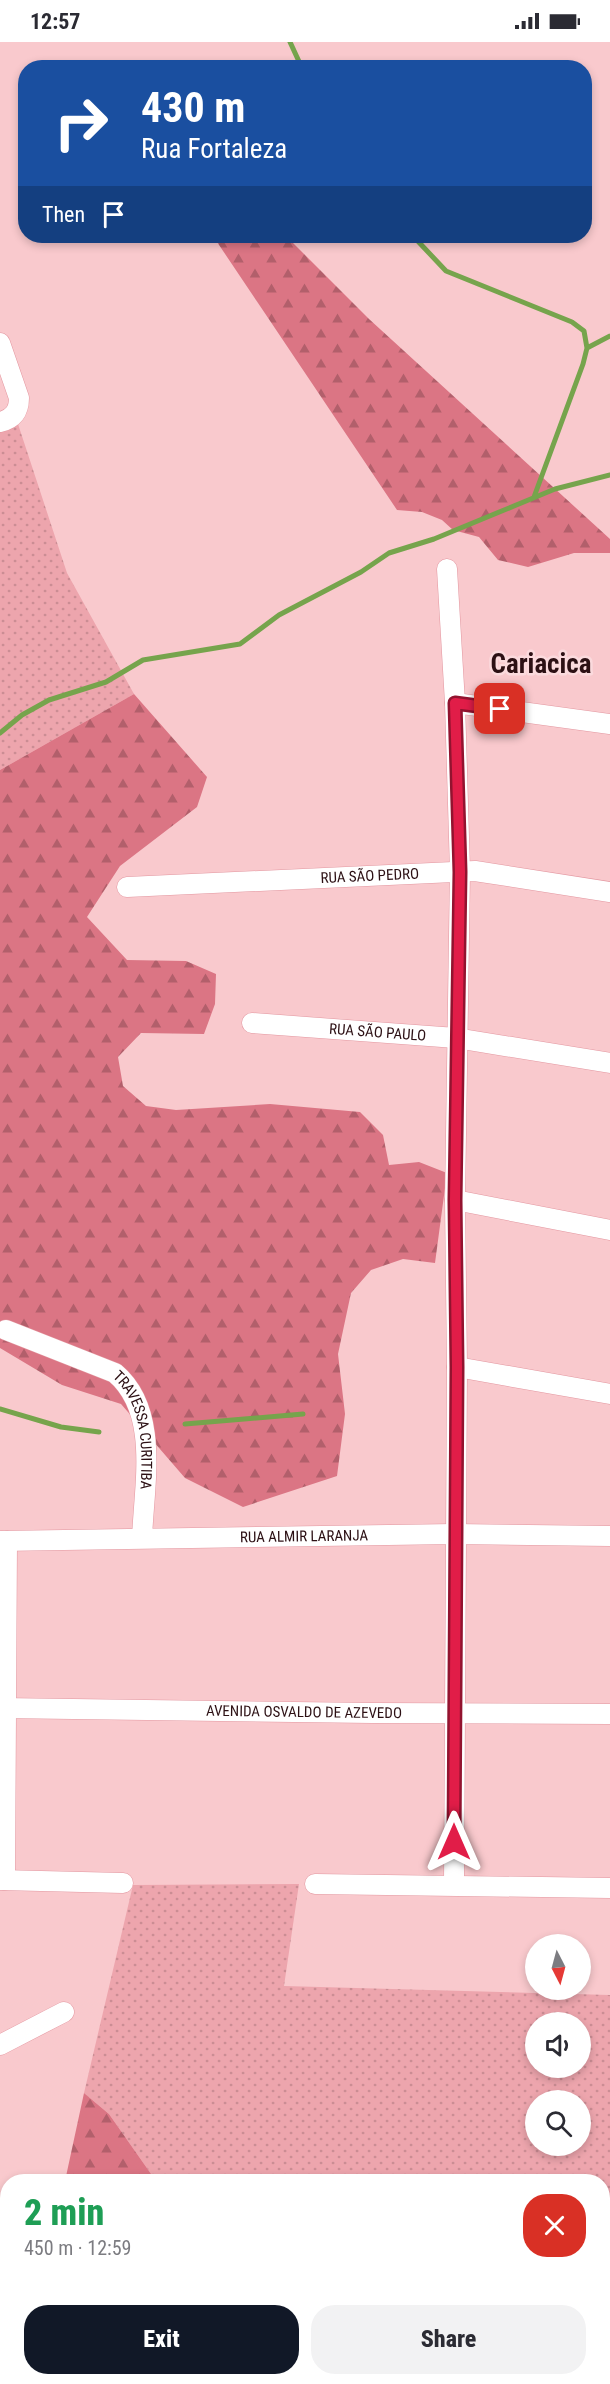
<!DOCTYPE html>
<meta charset="utf-8">
<style>
:root{--surface:#fff;--page:#f2f2f3;--text:#2b2b33;--muted:#7c7c81;--accent:#111827}
body{margin:0;font-family:"Roboto Condensed",sans-serif;background:var(--page);color:var(--text);height:100vh;display:flex;flex-direction:column;font-size:22px;white-space:nowrap}
*{box-sizing:border-box;margin:0}
p{font-size:20px;color:var(--muted)}
.icon{flex:none;width:33px;height:33px;fill:none;stroke:currentColor;stroke-width:2;stroke-linecap:round;stroke-linejoin:round}
.map{position:relative;flex:1;overflow:hidden}
.side{position:absolute;left:0px;top:2132px;width:610px;height:212px;display:flex;flex-direction:column;background:var(--surface);border-radius:24px 24px 0 0;box-shadow:0 3px 9px #0003}
.side>*{flex:none}
.top-card{position:absolute;left:18px;top:18px;width:574px;height:183px;border-radius:24px;box-shadow:0 3px 9px #0003;background:#1a4fa0;color:#fff;overflow:hidden}
.needle{width:39px;rotate:174deg}
.buttons{position:absolute;left:525px;top:1892px;display:grid;gap:12px}
.buttons a{display:grid;place-items:center;width:66px;height:66px;border-radius:50%;background:var(--surface);box-shadow:0 3px 9px #0003;font-size:30px}
.pin{position:absolute;display:grid;place-items:center;width:51px;height:51px;color:#fff;margin:-26px;border-radius:12px;box-shadow:0 3px 9px #0006}
.me{position:absolute;width:66px;margin:-33px;rotate:0deg;stroke-linejoin:round;filter:drop-shadow(0 0 4px #0008)}
.turn{display:flex;align-items:center;gap:21px;height:126px;padding:0 24px;font-size:27px}
.turn .icon{width:78px;height:78px;stroke-width:2.5}
.turn b{display:block;font-size:42px;line-height:51px}
.then{display:flex;align-items:center;height:57px;padding:0 24px;background:#0003;gap:12px;font-size:22px}
.round{display:grid;place-items:center;flex:none;width:63px;height:63px;border-radius:24px;background:var(--page)}
.overview{display:flex;align-items:center;justify-content:space-between;height:102px;padding:0 24px}
h1{font-size:36px;font-weight:800;line-height:45px;color:#1e9e55}
.action{display:flex;gap:12px;margin-top:auto;padding:12px 24px}
.action a{flex:1;height:69px;border-radius:24px;background:var(--accent);color:#fff;font-size:24px;font-weight:800;line-height:69px;text-align:center}
.action a+a{background:var(--page);color:var(--text)}
.status{display:flex;justify-content:space-between;align-items:center;height:42px;padding:0 30px;background:var(--surface);direction:ltr}
.status svg{height:16px;fill:currentColor}
.map>svg:first-child{display:block}
.grass{fill:url(#grass-dots);fill-rule:evenodd}
.forest{fill:url(#forest-firs)}
.lines{fill:none;stroke-linecap:round;stroke-linejoin:round}
.stream{stroke:#76a44c;stroke-width:5}
.minor-casing{stroke:#e397a0;stroke-width:21}
.minor{stroke:#fff;stroke-width:20}
.route-casing{stroke:#92132f;stroke-width:15}
.route{stroke:#e11d48;stroke-width:10}
.labels{text-anchor:middle;stroke-width:5;stroke-linejoin:round;paint-order:stroke}
.street-label{font-size:15px;fill:#2c1014;stroke:#fbdadd}
.town-label{font-size:27px;font-weight:bold;fill:#2c1014;stroke:#fbdadd}
</style>
<div class="status"><b>12:57</b><svg viewBox="0 0 49 12"><path d="M0 12V9h3v3zM5 12V6h3v6zM10 12V3h3v9zM15 12V0h3v12zM26 1h20v11H26zM47 4h2v5h-2z"/></svg></div>
<div class="map">
<svg width="610" height="2342" viewBox="0 0 610 2342">
<defs>
<pattern id="grass-dots" width="8" height="8" patternUnits="userSpaceOnUse" patternTransform="scale(1.5)"><rect width="8" height="8" fill="#eda5ad"/><path d="M2 2h.1M6 6h.1" fill="none" stroke="#cb8d94" stroke-width="1.8" stroke-linecap="round"/></pattern>
<pattern id="forest-firs" width="22" height="20" patternUnits="userSpaceOnUse" patternTransform="scale(1.5)"><rect width="22" height="20" fill="#db7584"/><path d="M5 1l3.5 6h-7zM16 11l3.5 6h-7z" fill="#b25f6b"/></pattern>
</defs>
<rect width="100%" height="100%" fill="#f9c9cd"/>
<path class="grass" d="M18,382L67,531L134,652L0,728V389Z
M299,1842L284,1944L610,1953V2342H249L255,2336H603V2139H156L109,2072L84,2051L133,1843ZM536,1980H580V2025H536ZM536,2058H580V2103H536Z"/>
<path class="forest" d="M213,194H286L369,277L610,497V511H574L528,525L498,518L479,495L453,488L442,478L422,470L397,468Z
M134,652L207,735L197,765L120,824L87,875L127,918L186,919L216,932L215,962L204,992L141,991L118,1015L123,1044L146,1064L176,1068L270,1062L360,1070L383,1093L389,1123L419,1120L447,1131L435,1221L403,1217L371,1228L351,1251L338,1312L345,1372L337,1434L243,1465L185,1436L121,1362L62,1343L0,1306V728Z
M84,2051L109,2072L156,2139H65Z
M7,2251L8,2336H255L249,2342H0V2257Z"/>
<g class="lines">
<path class="stream" d="M290,0L302,26
M413,194L446,229L572,280L584,289L587,306L583,322L534,455
M587,306L610,294
M0,691L22,673L49,658L106,640L143,618L240,602L279,573L361,530L389,511L434,497L555,447L610,433
M0,1367L61,1385L99,1390
M185,1382L303,1372
M0,2295L8,2293
M192,2336L205,2342"/>
<defs>
<g id="minor">
<path d="M0,301L19,356C19,369 13,377 0,380"/>
<path d="M447,527L455,661L460,829L455,1158L457,1325L454,1843"/>
<path d="M455,661L610,682"/>
<path id="s1" d="M127,845L475,829L610,850"/>
<path id="s2" d="M252,981L456,996L610,1021"/>
<path d="M455,1158L610,1188"/>
<path id="s3" d="M6,1288L115,1331C160,1369 144,1443 142,1496"/>
<path d="M457,1325L610,1352"/>
<path id="s4" d="M0,1499L454,1492L610,1494"/>
<path id="s5" d="M0,1666L372,1671L610,1672"/>
<path d="M0,1838L123,1841"/>
<path d="M5,1838L7,1499"/>
<path d="M315,1842L610,1846"/>
<path d="M0,2003L64,1970"/>
</g>
</defs>
<use href="#minor" class="minor-casing"/>
<use href="#minor" class="minor"/>
</g>
<g class="lines">
<defs>
<path id="route" d="M454,1800L457,1325L455,1158L460,830L455,661L500,667"/>
</defs>
<use href="#route" class="route-casing"/>
<use href="#route" class="route"/>
</g>
<g class="labels">
<g class="street-label">
<text dy="5" stroke="none"><textPath href="#s1" startOffset="243">RUA SÃO PEDRO</textPath></text>
<text dy="5" stroke="none"><textPath href="#s2" startOffset="126">RUA SÃO PAULO</textPath></text>
<text dy="5" stroke="none"><textPath href="#s3" startOffset="180">TRAVESSA CURITIBA</textPath></text>
<text dy="5" stroke="none"><textPath href="#s4" startOffset="304">RUA ALMIR LARANJA</textPath></text>
<text dy="5" stroke="none"><textPath href="#s5" startOffset="304">AVENIDA OSVALDO DE AZEVEDO</textPath></text>
</g>
<g class="town-label">
<text x="541" y="631">Cariacica</text>
</g>
</g>
</svg>
<div class="buttons">
<a><svg class="needle" viewBox="-14 -14 28 28"><path d="M0-13l5 13h-10z" fill="#e53935"/><path d="M0 13l5-13h-10z" fill="#7c7c81"/></svg></a>
<a><svg class="icon" aria-label="sound" viewBox="0 0 24 24"><path d="M4 9h4l5-4v14l-5-4H4zM17 9q2 3 0 6"/></svg></a>
<a><svg class="icon" aria-label="search" viewBox="0 0 24 24"><circle cx="10" cy="10" r="6"/><path d="M15 15l6 6"/></svg></a>
</div>
<div class="pin" style="left:500px;top:667px;background:#d93025"><svg class="icon" aria-label="arrive" viewBox="0 0 24 24"><path d="M6 21V4h12l-3 4 3 4H6"/></svg></div>
<svg class="me" style="left:454px;top:1800px" viewBox="-20 -20 40 40"><path d="M0-17L14 15 0 8-14 15z" fill="#e11d48" stroke="#fff" stroke-width="4"/></svg>
<div class="top-card">
<div class="turn"><svg class="icon" aria-label="right" viewBox="0 0 24 24"><path d="M7 20v-9h11M14 6l5 5-5 5"/></svg><div><b>430 m</b>Rua Fortaleza</div></div>
<div class="then">Then<svg class="icon" aria-label="arrive" viewBox="0 0 24 24"><path d="M6 21V4h12l-3 4 3 4H6"/></svg></div>
</div>
<section class="side">
<div class="overview"><div><h1>2 min</h1><p>450 m · 12:59</p></div><a class="round" style="background:#d93025;color:#fff"><svg class="icon" aria-label="close" viewBox="0 0 24 24"><path d="M6 6l12 12M18 6L6 18"/></svg></a></div>
<div class="action"><a>Exit</a><a>Share</a></div>
</section>
</div>
